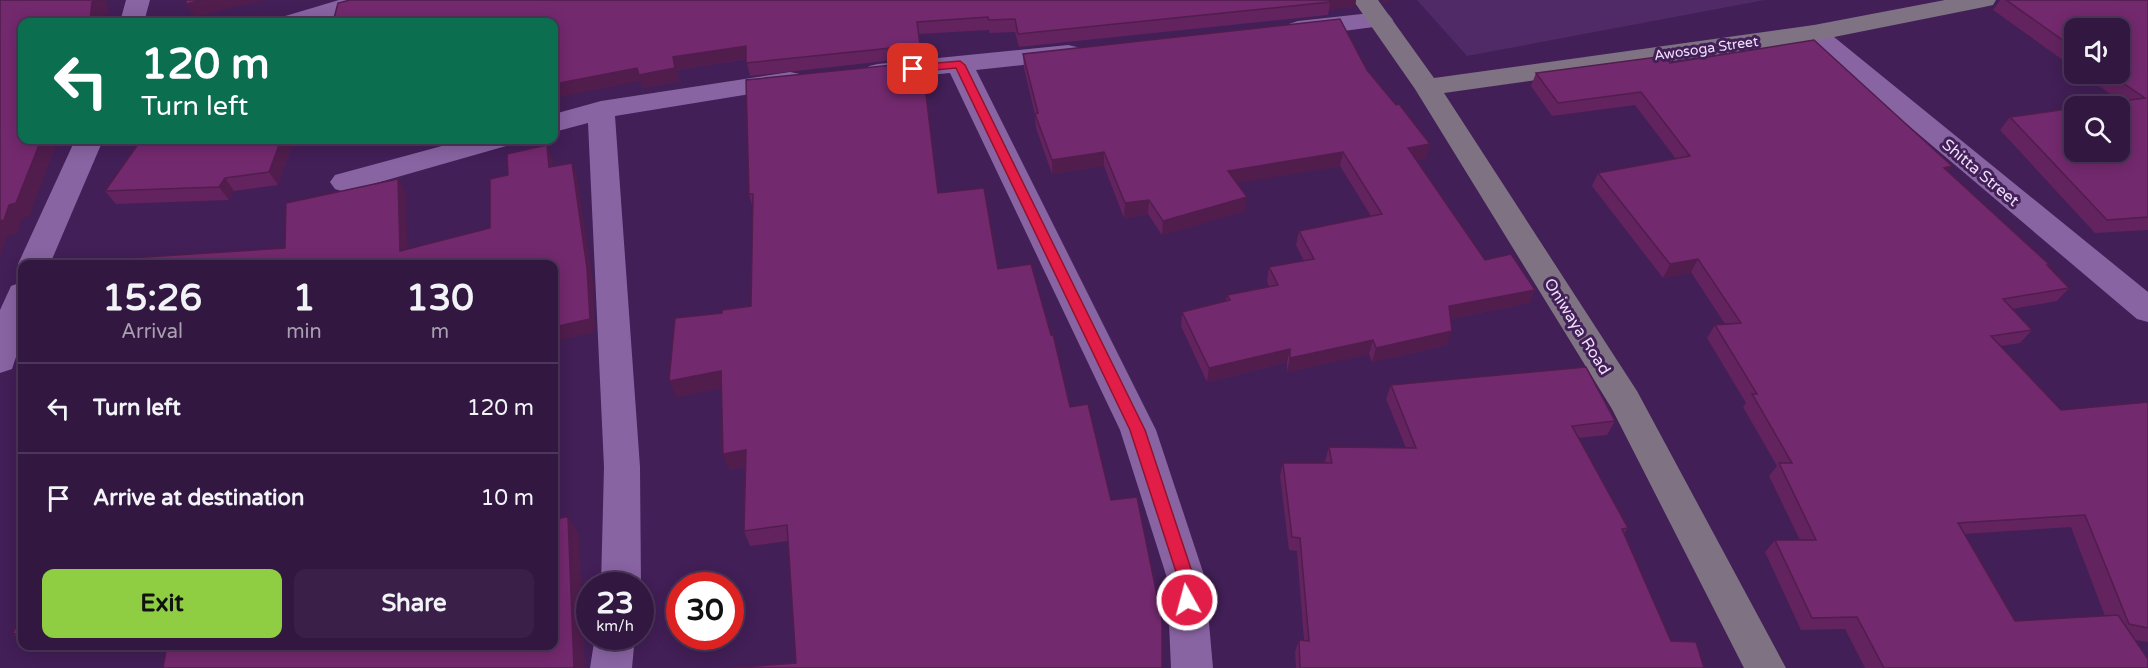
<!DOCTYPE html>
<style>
:root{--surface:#321741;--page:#3a2048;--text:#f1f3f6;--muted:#a89fb1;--line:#4d365a;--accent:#8fcd42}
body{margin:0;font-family:"Varela Round",sans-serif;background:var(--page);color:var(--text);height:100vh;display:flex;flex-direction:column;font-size:22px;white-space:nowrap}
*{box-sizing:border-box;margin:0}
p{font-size:20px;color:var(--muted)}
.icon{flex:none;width:33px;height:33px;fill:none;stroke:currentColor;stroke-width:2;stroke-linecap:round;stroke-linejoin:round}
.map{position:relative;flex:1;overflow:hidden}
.drawer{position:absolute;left:18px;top:260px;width:540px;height:390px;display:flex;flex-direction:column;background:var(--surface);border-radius:12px;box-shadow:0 3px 15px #0003,0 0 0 2px var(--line)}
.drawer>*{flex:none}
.banner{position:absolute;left:18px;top:18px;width:540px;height:126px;border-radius:12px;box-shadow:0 3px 15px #0003,0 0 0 2px var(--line);background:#0b6e4f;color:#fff;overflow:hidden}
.fabs{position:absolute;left:2064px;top:18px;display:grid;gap:12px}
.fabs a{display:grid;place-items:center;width:66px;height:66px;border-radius:12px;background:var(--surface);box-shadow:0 3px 15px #0003,0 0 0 2px var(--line);font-size:30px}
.speed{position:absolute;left:576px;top:572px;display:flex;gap:12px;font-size:30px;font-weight:700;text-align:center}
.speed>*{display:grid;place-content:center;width:78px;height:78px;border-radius:50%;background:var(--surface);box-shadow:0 3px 15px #0003,0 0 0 2px var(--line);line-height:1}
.speed small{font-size:15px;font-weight:400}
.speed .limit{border:9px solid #d22;background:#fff;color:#111}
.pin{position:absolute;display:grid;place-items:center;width:51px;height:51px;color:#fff;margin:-26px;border-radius:12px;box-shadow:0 3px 9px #0006}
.me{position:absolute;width:66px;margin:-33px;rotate:353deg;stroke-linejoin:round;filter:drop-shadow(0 0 4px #0008)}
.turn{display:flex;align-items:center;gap:21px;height:126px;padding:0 24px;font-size:27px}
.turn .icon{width:78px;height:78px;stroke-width:2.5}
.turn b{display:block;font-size:42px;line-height:51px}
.eta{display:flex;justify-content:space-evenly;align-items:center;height:102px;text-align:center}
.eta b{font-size:36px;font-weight:700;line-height:42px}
.cta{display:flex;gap:12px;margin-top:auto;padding:12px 24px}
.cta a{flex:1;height:69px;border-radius:12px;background:var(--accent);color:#111;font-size:24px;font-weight:700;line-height:69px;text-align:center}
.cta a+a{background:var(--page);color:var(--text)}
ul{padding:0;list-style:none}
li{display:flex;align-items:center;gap:18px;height:90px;padding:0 24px;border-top:2px solid var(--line)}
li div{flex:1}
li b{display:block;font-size:22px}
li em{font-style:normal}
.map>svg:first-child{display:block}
.built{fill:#502a67}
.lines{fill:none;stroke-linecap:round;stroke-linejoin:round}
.street{fill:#8864a2;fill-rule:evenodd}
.secondary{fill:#7f7283;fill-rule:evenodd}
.wall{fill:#63235f;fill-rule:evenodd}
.shaded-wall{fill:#501d4d}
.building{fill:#73296e;stroke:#501d4d;stroke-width:1.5}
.route{fill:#e11d48;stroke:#92132f;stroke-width:1.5}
.labels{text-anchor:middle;stroke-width:6;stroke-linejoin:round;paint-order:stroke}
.far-street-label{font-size:14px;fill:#efdffb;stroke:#421f57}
.street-label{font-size:16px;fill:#efdffb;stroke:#421f57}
</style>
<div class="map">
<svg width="2148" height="668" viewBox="0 0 2148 668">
<rect width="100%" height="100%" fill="#421f57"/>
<path class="built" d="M1417,0H1765L1467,56Z"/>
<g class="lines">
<path class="street" d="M126,0H150L144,22H120Z
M339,0H378L375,5L317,22H278L282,17Z
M1380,12L1389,15L1393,20L1389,25L1298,37L1289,34L1285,29L1289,24L1298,21Z
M1814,25L1823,28L2148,292V322L2137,319L1805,38L1801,33L1805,28Z
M1068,45L1077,47L1081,53L1077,59L976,70L1156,430L1205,578L1213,668H1171L1167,578L1120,430L950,73L878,80L869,78L865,72L869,66L878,64Z
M790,72L800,74L803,80L800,86L615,116L640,467L641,585H601L604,467L588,123L554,132V114L601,101Z
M75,140H103L50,264H22V271L18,264Z
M464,140H510L506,146L345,192L335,189L330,182L335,175Z
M22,282V339L12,369L0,373V310L11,286Z
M595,636H635L632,668H590Z"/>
<path class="secondary" d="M1353,0H1378L1434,78L1814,25L1945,0H1996L1993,5L1984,7L1814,41L1444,93L1637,391L1786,668H1744L1612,409L1415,89Z"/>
</g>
<path class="wall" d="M350,0H1356L1355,6L1329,10L1328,15L1019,47L1015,32L989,33V30L919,34L922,57L750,76L746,59L677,70L679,81L643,88L641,81Z
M2000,0H2148V230L2095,233L2000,130L2010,117L2120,101L2082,74H2120L2074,28V68L1993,10Z
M1023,54L1367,70L1426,158L1416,160L1485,260L1535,290L1529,303L1450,319L1447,345L1372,362L1369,354L1287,372V362L1207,382L1181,326L1182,312L1226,301L1227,295L1269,286L1267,281L1269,267L1304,261L1296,245L1299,231L1371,216L1340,166L1237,183L1245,211L1162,235L1148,214L1124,218L1104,166L1052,174L1036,128L1035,115L1024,68Z
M922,62L796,663L788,541L750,546L744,531L746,467L729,470L722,388L676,397L751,306L753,209L749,194Z
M1670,63L1952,166L1948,172L2050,265L2048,267L2069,288L2057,301L2012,309L2032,330L2020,343L2001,346L2061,410L2148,402V642L2135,640L2148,668H1865L1845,629L1801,630L1765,552L1775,540H1800L1769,476L1777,466L1743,407L1746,403L1707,338L1715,325L1725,324L1691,272L1663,278L1592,186L1598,173L1676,159L1635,105L1552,116L1531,86L1536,73ZM2071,527L2105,616L2015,621L1964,534Z
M141,140H333L291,147L278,185L234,191L229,200L116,204L105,191Z
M1391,385L1615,421L1607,435L1578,438L1628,528L1624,533L1671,641L1704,668H1296L1295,652L1299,640H1304L1297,551L1289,550L1280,476L1283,463H1326L1325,461L1329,447L1406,448L1386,399Z
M22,612V641L13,634Z
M28,645H72L37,651Z"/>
<path class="shaded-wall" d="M98,0H106L110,13L102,15L101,22H90L92,2Z
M202,0H264L195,17L186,4Z
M1327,0H1356L1355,6L1329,10L1330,2Z
M1383,0H1390L1389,2L1383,3Z
M746,46L749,58L677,70L679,81L643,88L641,81L554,98V84L637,68L673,57Z
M41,140H58L29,217L22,219L17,234L7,236L0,257V221L9,205Z
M281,140H333L291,147L278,185L269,172Z
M1430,144L1426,158L1404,162L1408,148Z
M547,145L552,158L555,180L549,167Z
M1104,152V166L1052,174V160Z
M1343,152L1340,166L1227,185L1228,171Z
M572,163L577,176L593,281L595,332L554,342V327Z
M1952,166L1942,180L1944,168Z
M225,178L234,191L229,200L219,187Z
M398,179L406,192L408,264L400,251Z
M1247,197L1245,211L1162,235L1163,221Z
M1149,200L1148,214L1124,218L1125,203Z
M1698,259L1691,272L1663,278L1670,264Z
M1535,290L1529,303L1444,320L1449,306Z
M1452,331L1447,345L1372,362L1376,348Z
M1373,340L1369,354L1287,372L1290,358Z
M1290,349L1287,362L1207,382L1209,368Z
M721,371L727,387L676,397L669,381Z
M746,450L752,466L729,470L723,454Z
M568,516L579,534L585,668H574Z"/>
<path class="building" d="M0,0H98L92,2L90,22H22V140H41L16,203L9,205L4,220L0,221Z
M186,0H202L186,4Z
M350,0H1329L1330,2L1018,34L1015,19L989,20L988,17L917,22L920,45L746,63V46L673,57L675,68L639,75L637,68L554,84V22H333L338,3Z
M2006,0H2148V217L2107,220L2010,117L2074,108V152H2120V106H2085L2145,98L2110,74H2120V28H2074V48Z
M1340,19L1367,70L1396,105L1399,104L1430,144L1408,148L1485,260L1511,254L1535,290L1449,306L1452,331L1376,348L1373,340L1290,358V349L1209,368L1182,312L1230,300L1227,295L1278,285L1269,267L1314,259L1299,231L1382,214L1343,152L1228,171L1247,197L1163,221L1149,200L1125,203L1104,152L1052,160L1035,114L1038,113L1023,54Z
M1814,40L1952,166L1944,168L2050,265H2047L2069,288L2003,299L2032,330L1991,336L2061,410L2148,402V628L2129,624L2085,515L1958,523L2015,621L2118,615L2148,659V668H1884L1857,617L1812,618L1775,540H1816L1779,463H1792L1752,394H1757L1715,325L1741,323L1698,259L1670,264L1598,173L1690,156L1641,92L1558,103L1536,73L1665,56L1670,63Z
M922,62L938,193L984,188L998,269L1031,264L1051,335L1053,334L1070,407L1088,404L1111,500L1137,497L1162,620V668H730L796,663L787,525L744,531L746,450L723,454L721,371L669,381L675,318L722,313V310L751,306L753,194H749L746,80Z
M141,140H281L269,172L225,178L219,187L105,191Z
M547,145L549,167L572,163L587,268L590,319L554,327V264H127L131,258L285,248L286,203L398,179L400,251L490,228V179L508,175L507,154Z
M1586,367L1615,421L1572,426L1628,528L1622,529L1671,641L1696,642L1704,668H1300L1299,640L1309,641L1300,538L1292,537L1283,463H1332L1329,447L1416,448L1391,385Z
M568,516L574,668H163L167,645H554V520Z
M22,612V633L13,634Z"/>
<path class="route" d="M960,61L965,65L1145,430L1194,578L1195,600L1193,606L1187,608L1181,606L1178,578L1130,430L956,68L913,72L908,69L913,65Z"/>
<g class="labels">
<g class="far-street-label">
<text transform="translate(1706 48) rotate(-8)" y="5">Awosoga Street</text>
</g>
<g class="street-label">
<text transform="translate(1981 172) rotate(40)" y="6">Shitta Street</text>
<text transform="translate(1578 326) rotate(58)" y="6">Oniwaya Road</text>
</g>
</g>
</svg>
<div class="fabs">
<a><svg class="icon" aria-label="sound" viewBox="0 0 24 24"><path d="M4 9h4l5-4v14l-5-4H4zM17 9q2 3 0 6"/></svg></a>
<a><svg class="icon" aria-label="search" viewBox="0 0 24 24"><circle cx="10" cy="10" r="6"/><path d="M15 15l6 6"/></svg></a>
</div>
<div class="speed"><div>23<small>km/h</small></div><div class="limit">30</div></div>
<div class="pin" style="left:913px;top:69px;background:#d93025"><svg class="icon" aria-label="arrive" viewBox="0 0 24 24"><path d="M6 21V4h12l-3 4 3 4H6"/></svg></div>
<svg class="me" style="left:1187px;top:600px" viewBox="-20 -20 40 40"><circle r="17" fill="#e11d48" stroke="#fff" stroke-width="3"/><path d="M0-11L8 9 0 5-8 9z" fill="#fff"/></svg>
<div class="banner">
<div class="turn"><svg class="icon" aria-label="left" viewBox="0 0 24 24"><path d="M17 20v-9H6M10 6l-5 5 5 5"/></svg><div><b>120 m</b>Turn left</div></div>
</div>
<section class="drawer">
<div class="eta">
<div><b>15:26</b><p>Arrival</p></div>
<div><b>1</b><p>min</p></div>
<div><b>130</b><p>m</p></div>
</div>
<ul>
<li><svg class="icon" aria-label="left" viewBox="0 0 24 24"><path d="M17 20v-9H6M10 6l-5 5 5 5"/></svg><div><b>Turn left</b></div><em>120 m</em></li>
<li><svg class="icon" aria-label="arrive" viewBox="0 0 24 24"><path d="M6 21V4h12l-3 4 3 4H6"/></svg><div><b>Arrive at destination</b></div><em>10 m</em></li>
</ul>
<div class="cta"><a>Exit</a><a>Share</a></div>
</section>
</div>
